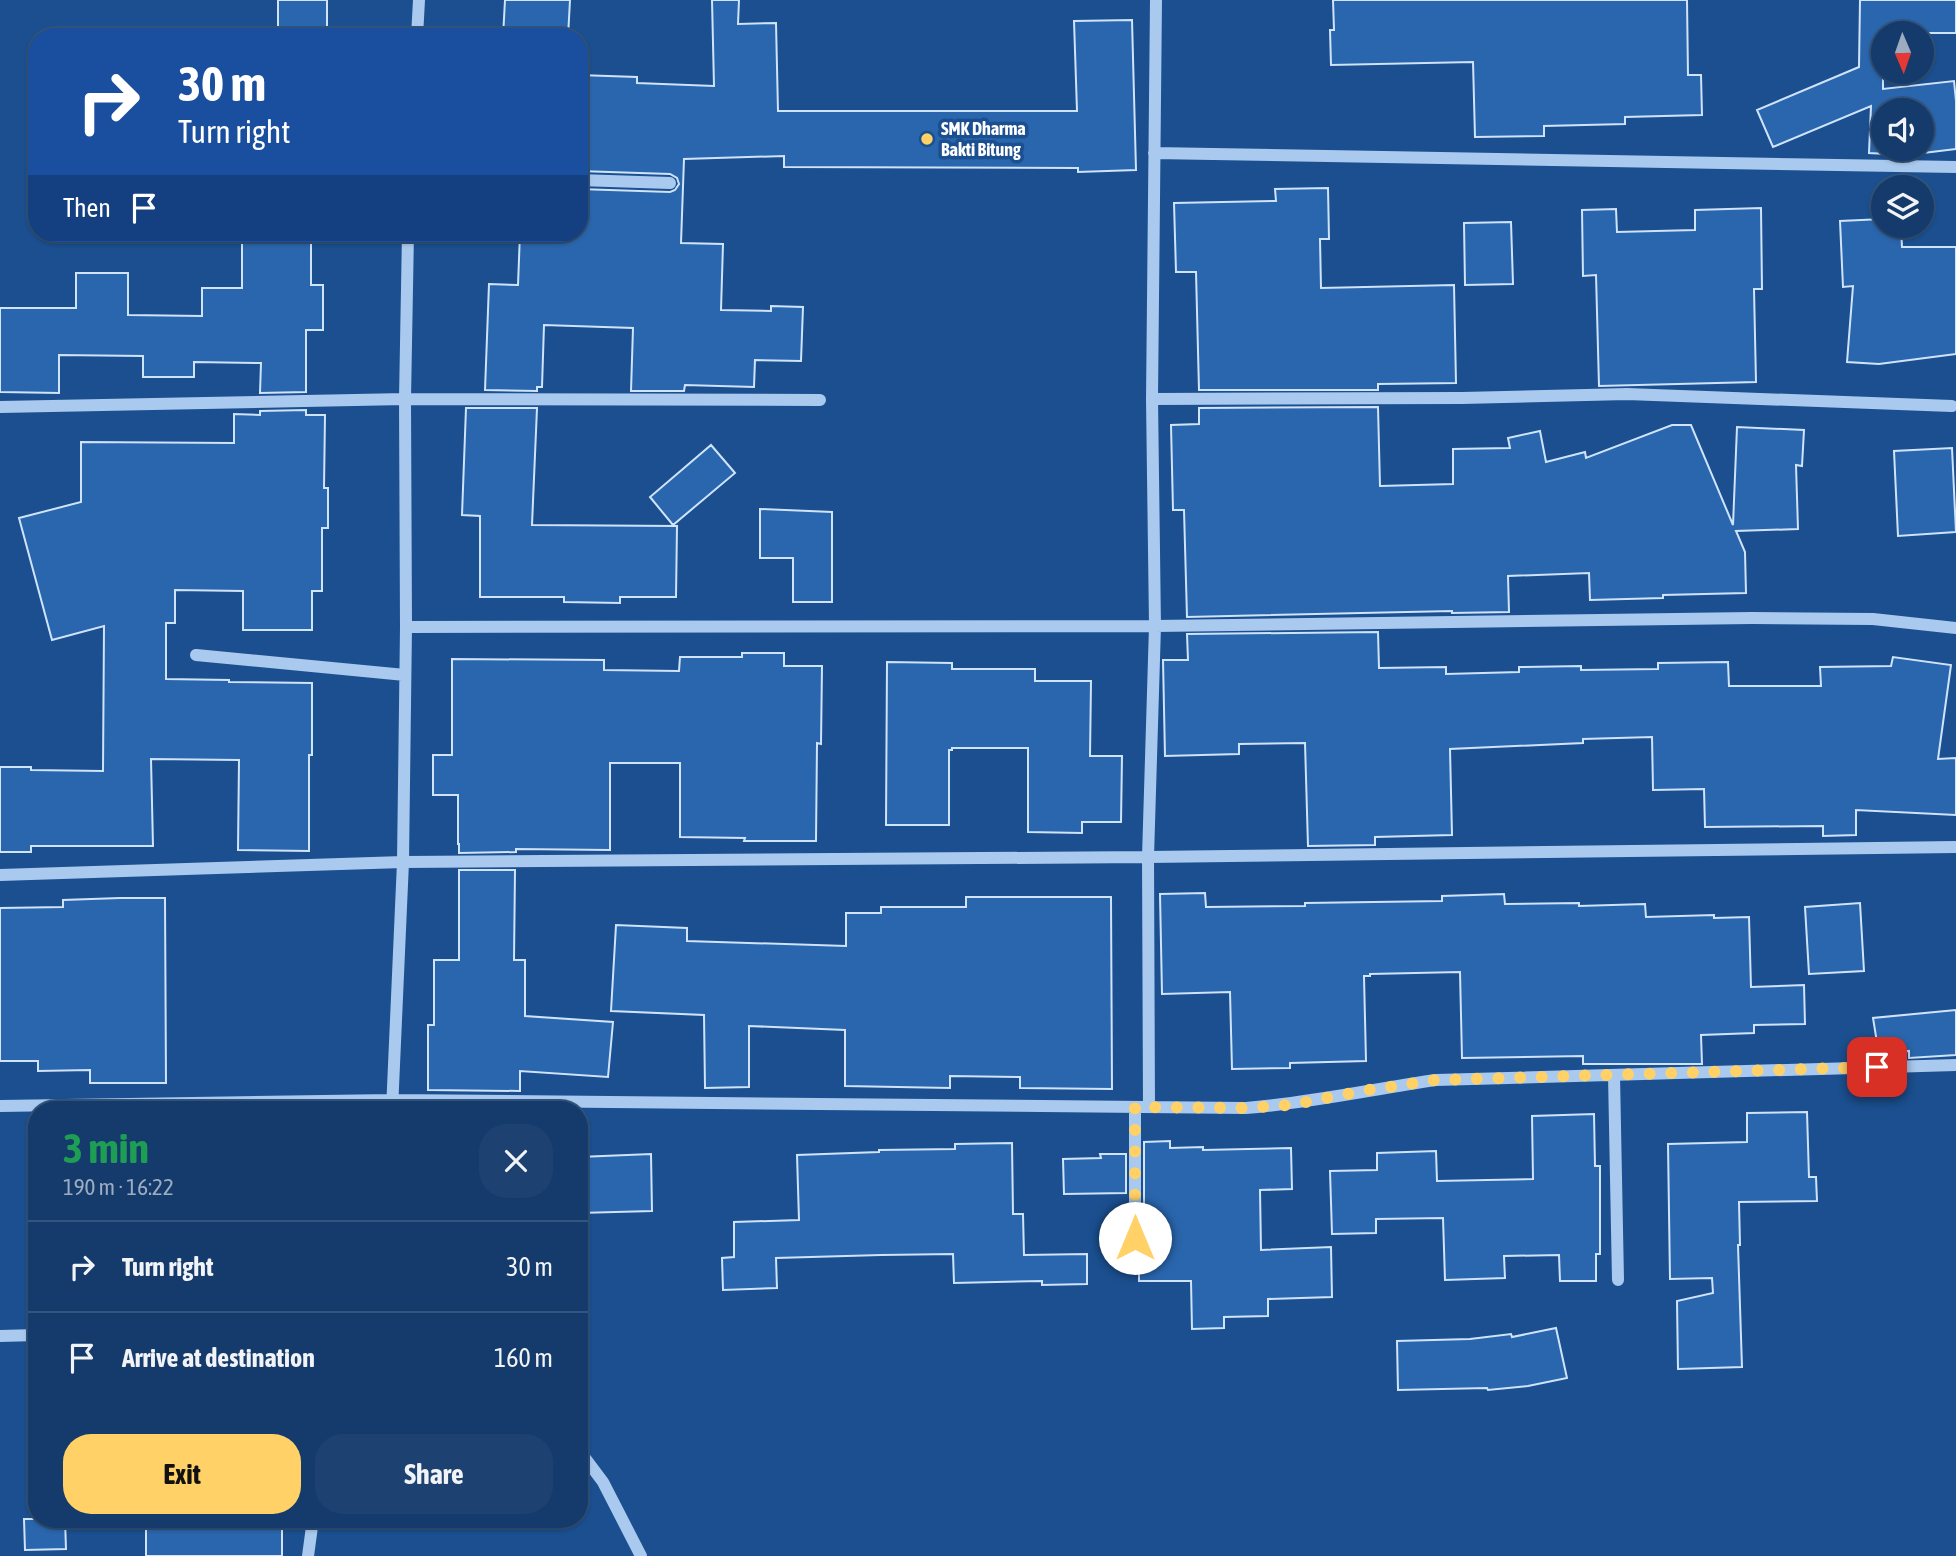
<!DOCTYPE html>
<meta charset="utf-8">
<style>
:root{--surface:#143b6b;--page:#1d4271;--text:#f1f3f6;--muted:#9dadc1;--line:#33557e;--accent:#ffd166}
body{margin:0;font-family:"Asap Condensed",sans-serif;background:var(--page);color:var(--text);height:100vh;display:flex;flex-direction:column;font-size:26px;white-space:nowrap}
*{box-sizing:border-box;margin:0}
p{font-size:23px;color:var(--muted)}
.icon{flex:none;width:38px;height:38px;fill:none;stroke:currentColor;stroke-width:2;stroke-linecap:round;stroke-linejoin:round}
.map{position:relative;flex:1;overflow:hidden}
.sheet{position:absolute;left:28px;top:1101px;width:560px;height:427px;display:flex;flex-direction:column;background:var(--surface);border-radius:28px;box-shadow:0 2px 5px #0004,0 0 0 2px var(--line)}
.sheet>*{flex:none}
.banner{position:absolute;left:28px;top:28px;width:560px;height:214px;border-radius:28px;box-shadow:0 2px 5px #0004,0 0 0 2px var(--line);background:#1a4fa0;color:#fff;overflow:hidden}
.needle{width:46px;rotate:178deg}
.buttons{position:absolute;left:1871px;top:21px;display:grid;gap:14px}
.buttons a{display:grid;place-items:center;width:63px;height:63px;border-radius:50%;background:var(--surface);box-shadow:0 2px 5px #0004,0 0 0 2px var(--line);font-size:35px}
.pin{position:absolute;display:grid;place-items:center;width:60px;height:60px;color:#fff;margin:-30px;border-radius:14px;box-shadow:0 4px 10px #0006}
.me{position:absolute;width:77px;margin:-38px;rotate:0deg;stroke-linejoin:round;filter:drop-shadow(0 0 5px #0008)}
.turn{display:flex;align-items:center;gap:24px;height:147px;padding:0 35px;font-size:32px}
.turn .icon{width:91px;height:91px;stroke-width:2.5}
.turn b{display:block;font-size:49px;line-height:60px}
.then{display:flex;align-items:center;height:66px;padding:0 35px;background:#0003;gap:14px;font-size:26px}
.round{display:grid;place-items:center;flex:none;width:74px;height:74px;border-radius:28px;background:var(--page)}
.summary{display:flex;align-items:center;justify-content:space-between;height:119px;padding:0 35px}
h1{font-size:42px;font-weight:700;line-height:52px;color:#1e9e55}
.cta{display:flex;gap:14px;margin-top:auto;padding:14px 35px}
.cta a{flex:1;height:80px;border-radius:28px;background:var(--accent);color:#111;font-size:28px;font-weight:700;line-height:80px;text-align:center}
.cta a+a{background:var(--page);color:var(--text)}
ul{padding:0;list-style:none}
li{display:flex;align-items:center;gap:21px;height:91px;padding:0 35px;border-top:2px solid var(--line)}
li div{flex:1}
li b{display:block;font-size:26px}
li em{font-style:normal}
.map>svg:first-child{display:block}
.building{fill:#2a66ad;stroke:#cfe3fa;stroke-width:2;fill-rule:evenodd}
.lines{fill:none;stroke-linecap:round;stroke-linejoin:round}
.minor{stroke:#a9c9ee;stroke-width:12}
.route{stroke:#ffd166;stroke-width:12;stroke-dasharray:0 21.6}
.poi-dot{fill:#ffd166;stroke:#1b4f8f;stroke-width:2.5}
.labels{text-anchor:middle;stroke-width:7;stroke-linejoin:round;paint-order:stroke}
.poi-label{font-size:18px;font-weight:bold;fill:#fff;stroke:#1b4f8f;text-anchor:start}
</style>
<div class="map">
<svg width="1956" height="1556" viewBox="0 0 1956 1556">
<rect width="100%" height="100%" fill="#1b4f8f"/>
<path class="building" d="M278,0H327V37H278Z
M505,0H570L568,37H503Z
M712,0H739L738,24L776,23L778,111H1077L1074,21L1132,20L1136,170L1078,172V168L784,167V156L684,159L681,243L723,244L721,310L771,311V306L803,307L801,361L755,360L754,387L685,385L684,391H631L633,328L544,325L542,387H537V391L485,390L489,284L518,285L520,233H579V189L670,192L675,190L679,184L677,178L670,174L579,171V75L637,77V83L714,86Z
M1333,0H1687L1688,75H1701L1702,115L1625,117V124L1544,126V136L1475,137L1473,62L1331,65L1330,30H1334Z
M1860,0H1956V33H1883V89L1954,81L1956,101V149L1907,155L1869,153L1871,106L1773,147L1757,110L1859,67ZM1883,110H1922V149H1883Z
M1328,188L1329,239H1320L1321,288L1454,285L1456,383L1378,384V390H1199L1196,272H1176L1174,203L1276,201L1275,189Z
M1761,208L1762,289H1754L1756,382L1599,386L1596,275L1583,276L1582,210L1616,209L1617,232L1695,230V210Z
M1883,219V226H1901L1902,247H1956V354L1879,364L1847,362L1853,286L1843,287L1840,221Z
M1511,222L1513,284L1465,285L1464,223Z
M242,233H311V285H323V330H306V392L260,393L261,363L194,362V377H143V356L59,355V393L0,392V308H76V273H128V315L202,316V288H242Z
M1378,407L1380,486L1453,484V449L1510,448L1508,438L1540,431L1546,462L1585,452L1586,458L1672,425H1691L1733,525L1737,427L1804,430L1802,466L1796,465L1798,529L1736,531L1745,552L1746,593L1663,595V598L1590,600L1589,573L1508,576L1509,612L1452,613V611L1187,617L1184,510H1173L1171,425L1199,424V408Z
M466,408H537L532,525L677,526L676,597H620V603L564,602V597H480V516L462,515Z
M306,410V415H325L324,488H328V528H322V591H312V630H243V591L175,590V623H166V679L229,680V682L312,683V755H309V851L238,850L239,760L151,759L153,846H31V852H0V767H31V770L103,771L104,626L52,640L19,518L81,502V442L234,443V414L260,415V411Z
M711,445L735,473L673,525L650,497Z
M1952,448L1956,532L1898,536L1894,451Z
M760,509L832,512V602H793V558H760Z
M1378,632L1379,668L1446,667V674L1519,672V667L1581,666V670L1658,669V663L1728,662L1729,686H1821L1820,667L1891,666L1893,657L1951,665L1938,759L1956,758V815L1856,810V835L1823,836V826L1705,827L1704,789L1653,790L1652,737L1583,739V743L1450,749L1452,835L1375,837V845L1308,846L1305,743L1239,744V754L1165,756L1163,660H1188L1187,634Z
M742,653H784V666H822L821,744L817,743L816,841H744L745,838L680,837V763H610V850L516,849V852L459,853V844H458V795H433V755H452V659L604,660V670L679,671L680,657H742Z
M887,662L952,663V669H1035V681H1091L1090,756H1122L1121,822H1082V833L1028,832V748H952V750H949V825H886Z
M459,870H515L514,960H525V1016L613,1022L608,1077L520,1071V1091L428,1090V1025H434V960H459Z
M1205,893L1206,907L1305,906V903L1442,901V896L1504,894L1505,904L1579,903V906L1645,904L1646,917L1714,915V918L1749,917L1751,987L1804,985L1805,1024L1754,1025V1033L1701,1035L1702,1064H1583V1056L1462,1058L1460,972L1370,974V976H1364L1366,1061L1290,1063V1068L1232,1069L1230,992L1162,994L1160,894Z
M966,897H1111L1112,1089L1020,1088V1077L950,1076V1088L845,1086V1030L749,1026V1087L705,1088L704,1015L611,1011L616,925L687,928V941L846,946V913H881V907H966Z
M120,898H165L166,1083H90V1070L38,1071V1061H0V908L63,907V900Z
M1860,903L1864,971L1809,974L1805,907Z
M1956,1010V1055L1909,1058V1051L1879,1055L1873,1018Z
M1807,1112L1809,1177H1816L1817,1201L1739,1202L1740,1245H1738L1742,1367L1678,1369L1677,1301L1713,1293L1712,1278L1670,1279L1668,1144L1747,1142V1113Z
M1594,1114L1595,1166H1600V1254H1596V1281H1560L1559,1255L1504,1256L1505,1278L1445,1280L1443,1218L1376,1219V1233L1332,1234L1330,1171L1377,1170V1153L1436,1151L1437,1181L1533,1179L1532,1116Z
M1170,1141V1148L1203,1147V1150L1291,1148L1292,1189L1260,1190L1261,1250L1331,1247L1332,1297L1268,1299V1316L1224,1317V1328L1192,1329L1191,1281H1139V1272L1144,1264V1142Z
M1012,1143L1013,1214H1023L1024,1255L1087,1254V1284L1042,1285V1281L954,1283L953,1254L881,1255L776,1258L777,1288L723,1290L722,1258L734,1257V1222L799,1220L797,1155L879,1152V1150L955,1149V1144Z
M651,1154L652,1211L579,1213V1157Z
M1100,1154H1126V1193L1064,1194L1063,1159L1101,1158Z
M1556,1328L1567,1378L1528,1386L1488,1390L1487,1388L1398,1390L1397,1341L1470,1339L1511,1334L1512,1337Z
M24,1519H65L66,1549L25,1550Z
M146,1519H282V1556H146Z"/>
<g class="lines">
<path class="minor" d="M417,37L419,0
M1154,153L1956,167
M579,180L670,183
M1152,399L1462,398L1627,394L1952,406
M0,407L405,399L820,400
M406,627L1155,626L1752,618L1873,619L1956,628
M196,655L405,675
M0,875L403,862L1148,857L1956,847
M1614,1075L1618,1280
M0,1106L392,1100L1246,1108C1310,1103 1373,1089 1436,1080L1956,1065
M1149,1107L1148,857L1155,626L1152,399L1156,0
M392,1110L403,862L406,627L405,399L408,233
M1135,1264V1107
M0,1336L37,1335
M579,1450L603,1482L641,1556
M308,1556L313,1519"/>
</g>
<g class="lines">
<path class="route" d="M1135,1238V1107L1246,1108L1290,1105L1362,1091L1436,1080L1877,1067"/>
</g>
<circle class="poi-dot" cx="927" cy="139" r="7"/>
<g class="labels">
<g class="poi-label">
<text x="941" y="135">SMK Dharma<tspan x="941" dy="21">Bakti Bitung</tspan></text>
</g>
</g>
</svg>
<div class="buttons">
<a><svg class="needle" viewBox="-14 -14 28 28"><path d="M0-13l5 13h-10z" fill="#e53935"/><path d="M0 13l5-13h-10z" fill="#9dadc1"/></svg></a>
<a><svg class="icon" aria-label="sound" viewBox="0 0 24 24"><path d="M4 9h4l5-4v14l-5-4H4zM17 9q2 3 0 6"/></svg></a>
<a><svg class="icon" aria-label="layers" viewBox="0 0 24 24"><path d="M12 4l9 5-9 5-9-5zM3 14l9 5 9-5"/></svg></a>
</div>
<div class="pin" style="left:1877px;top:1067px;background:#d93025"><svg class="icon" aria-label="arrive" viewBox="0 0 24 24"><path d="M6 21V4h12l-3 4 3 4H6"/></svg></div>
<svg class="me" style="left:1135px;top:1238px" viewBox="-20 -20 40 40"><circle r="19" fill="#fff"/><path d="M0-13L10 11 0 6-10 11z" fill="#ffd166"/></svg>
<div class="banner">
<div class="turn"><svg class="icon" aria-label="right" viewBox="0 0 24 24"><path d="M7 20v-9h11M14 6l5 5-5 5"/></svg><div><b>30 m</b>Turn right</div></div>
<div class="then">Then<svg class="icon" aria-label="arrive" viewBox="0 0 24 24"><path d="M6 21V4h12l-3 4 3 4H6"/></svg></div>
</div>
<section class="sheet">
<div class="summary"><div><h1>3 min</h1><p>190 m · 16:22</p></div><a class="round"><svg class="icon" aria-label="close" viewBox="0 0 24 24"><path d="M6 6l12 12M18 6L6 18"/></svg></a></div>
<ul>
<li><svg class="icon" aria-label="right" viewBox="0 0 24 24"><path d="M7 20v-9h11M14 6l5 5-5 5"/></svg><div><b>Turn right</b></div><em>30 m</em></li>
<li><svg class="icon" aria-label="arrive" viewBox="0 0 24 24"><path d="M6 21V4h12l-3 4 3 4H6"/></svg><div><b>Arrive at destination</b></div><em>160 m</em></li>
</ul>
<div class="cta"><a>Exit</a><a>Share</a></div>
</section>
</div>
